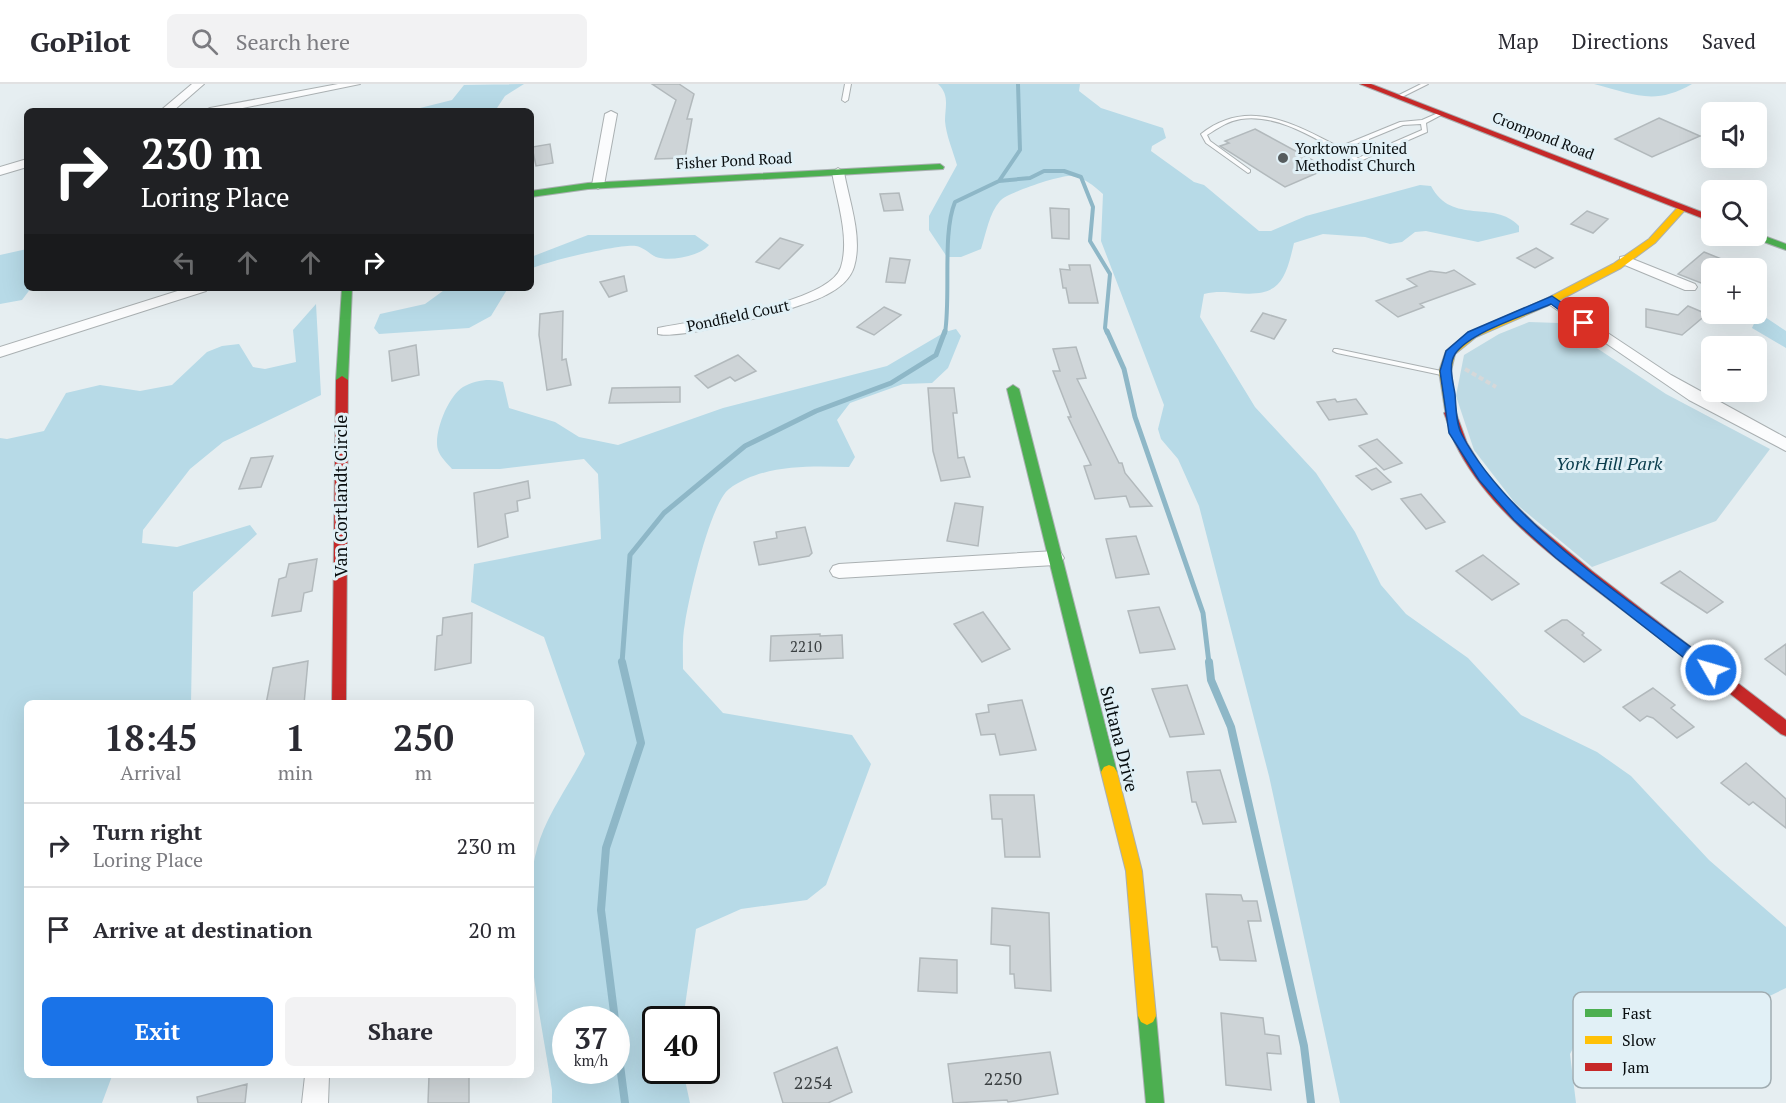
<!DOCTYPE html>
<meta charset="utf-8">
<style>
:root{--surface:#fff;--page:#f2f2f3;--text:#2b2b33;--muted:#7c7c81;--line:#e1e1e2;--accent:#1a73e8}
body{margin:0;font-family:"PT Serif",serif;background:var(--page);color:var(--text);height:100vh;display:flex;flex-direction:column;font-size:22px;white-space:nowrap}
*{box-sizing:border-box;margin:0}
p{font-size:20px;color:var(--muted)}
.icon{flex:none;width:33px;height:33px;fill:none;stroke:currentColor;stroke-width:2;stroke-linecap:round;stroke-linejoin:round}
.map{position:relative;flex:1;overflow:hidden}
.drawer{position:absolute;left:24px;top:616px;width:510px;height:378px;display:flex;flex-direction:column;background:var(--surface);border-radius:9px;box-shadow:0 6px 24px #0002}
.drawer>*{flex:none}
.guide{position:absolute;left:24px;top:24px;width:510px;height:183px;border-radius:9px;box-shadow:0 6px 24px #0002;background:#202124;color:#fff;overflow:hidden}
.tools{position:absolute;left:1701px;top:18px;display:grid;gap:12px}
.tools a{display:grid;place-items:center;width:66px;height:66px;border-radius:9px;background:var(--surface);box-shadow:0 6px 24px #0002;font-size:30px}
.speed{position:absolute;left:552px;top:922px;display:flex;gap:12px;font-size:30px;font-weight:700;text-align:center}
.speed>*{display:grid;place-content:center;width:78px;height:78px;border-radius:50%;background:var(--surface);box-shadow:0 6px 24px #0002;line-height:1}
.speed small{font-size:15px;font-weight:400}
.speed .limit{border:3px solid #111;border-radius:9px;background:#fff;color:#111}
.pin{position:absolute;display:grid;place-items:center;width:51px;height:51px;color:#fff;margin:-26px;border-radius:12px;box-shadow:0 3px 9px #0006}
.me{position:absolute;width:66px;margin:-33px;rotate:308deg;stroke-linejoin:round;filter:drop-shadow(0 0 4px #0008)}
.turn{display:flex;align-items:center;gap:21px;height:126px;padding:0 18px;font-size:27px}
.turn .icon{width:78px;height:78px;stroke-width:2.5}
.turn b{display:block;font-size:42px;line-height:51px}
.lanes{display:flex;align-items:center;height:57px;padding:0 18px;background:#0003;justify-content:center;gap:30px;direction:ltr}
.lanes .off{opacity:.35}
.eta{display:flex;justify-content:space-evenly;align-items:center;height:102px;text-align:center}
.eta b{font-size:36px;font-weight:800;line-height:42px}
.cta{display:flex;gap:12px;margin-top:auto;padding:12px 18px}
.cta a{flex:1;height:69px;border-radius:9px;background:var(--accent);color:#fff;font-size:24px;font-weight:800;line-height:69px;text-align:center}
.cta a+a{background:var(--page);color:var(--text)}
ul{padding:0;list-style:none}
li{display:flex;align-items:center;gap:18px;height:84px;padding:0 18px;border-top:2px solid var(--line)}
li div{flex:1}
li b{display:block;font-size:22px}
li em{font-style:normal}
header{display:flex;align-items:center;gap:36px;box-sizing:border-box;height:84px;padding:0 30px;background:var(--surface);border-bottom:2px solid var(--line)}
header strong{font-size:28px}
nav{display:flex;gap:33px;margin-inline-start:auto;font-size:21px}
.search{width:420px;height:54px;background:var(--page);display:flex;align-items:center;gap:15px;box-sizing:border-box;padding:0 21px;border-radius:9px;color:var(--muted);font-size:22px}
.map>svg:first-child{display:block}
.green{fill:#bedae4}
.forest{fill:#b7dae7;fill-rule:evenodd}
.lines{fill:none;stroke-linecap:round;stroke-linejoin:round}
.stream-far2{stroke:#8eb7c7;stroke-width:4}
.stream-far1{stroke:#8eb7c7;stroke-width:5}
.stream{stroke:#8eb7c7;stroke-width:8}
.building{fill:#ced4d7;stroke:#b2b9bc;stroke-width:1.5}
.lane-casing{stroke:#aab0b2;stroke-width:2}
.street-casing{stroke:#aab0b2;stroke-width:2}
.fast-casing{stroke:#aab0b2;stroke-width:2}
.slow-casing{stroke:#aab0b2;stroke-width:2}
.jam-casing{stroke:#aab0b2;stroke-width:2}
.path{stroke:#d6d8d9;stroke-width:4;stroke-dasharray:5 3;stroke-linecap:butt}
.lane{fill:#fbfcfd;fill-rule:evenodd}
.street{fill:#fbfcfd;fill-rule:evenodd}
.fast{fill:#4caf50;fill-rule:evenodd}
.slow{fill:#ffc107;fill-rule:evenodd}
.jam{fill:#c62828;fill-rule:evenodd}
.route{fill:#1a73e8;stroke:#114b97;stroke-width:1.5}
.poi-dot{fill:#565c5e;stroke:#e1f0f6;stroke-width:2}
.labels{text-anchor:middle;stroke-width:6;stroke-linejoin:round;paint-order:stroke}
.far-street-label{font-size:15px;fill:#080d0f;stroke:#e1f0f6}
.far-poi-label{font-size:15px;fill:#080d0f;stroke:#e1f0f6;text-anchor:start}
.number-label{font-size:15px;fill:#3a3f41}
.park-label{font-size:18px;font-style:italic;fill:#0b3d4d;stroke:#e1f0f6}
.street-label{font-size:18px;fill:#080d0f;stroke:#e1f0f6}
.near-number-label{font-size:18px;fill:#3a3f41}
.key{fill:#e1f0f6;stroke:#a0acb1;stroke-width:1.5}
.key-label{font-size:16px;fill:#080d0f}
</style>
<header>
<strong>GoPilot</strong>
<div class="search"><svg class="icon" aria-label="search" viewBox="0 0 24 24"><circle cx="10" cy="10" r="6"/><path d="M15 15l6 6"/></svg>Search here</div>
<nav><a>Map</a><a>Directions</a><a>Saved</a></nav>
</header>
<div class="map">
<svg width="1786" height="1019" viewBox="0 0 1786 1019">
<rect width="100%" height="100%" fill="#e6eef1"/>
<path class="green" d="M1529,238L1559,239L1666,310L1770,365L1716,437L1592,483L1515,419L1474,366L1456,312L1464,271L1499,250Z"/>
<path class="forest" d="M524,0L505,12L495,27H408L452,16L464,1Z
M938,0H1080L1079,7L1101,24L1163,44L1166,54L1152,62L1151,67L1194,98L1204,101L1259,147H1271L1306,132L1420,101L1431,102C1452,142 1494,115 1519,142V148L1478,158L1426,147L1415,148L1402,158L1390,160L1365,153L1323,150L1294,159C1285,198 1279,213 1237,209C1225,208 1216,207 1204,210L1200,233L1255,323L1316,389L1355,448L1381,501L1406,530L1468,574L1521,631L1597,668L1631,692L1709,776L1786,843V904L1730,931L1620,911L1589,934L1570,970L1576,1019H1340L1269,692L1199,422L1178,375L1161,355L1158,345L1164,321L1101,157L1103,110C1094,102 1084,93 1071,92C1059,91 1007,109 1000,117C989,129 986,150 981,165L961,173H947L929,146V132L957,81C953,67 946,51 945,37C945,23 950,11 938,0Z
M1594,0H1692C1654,22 1634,10 1594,0Z
M588,151H695L709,161C700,172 670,178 656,173C650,170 643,163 636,162C623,159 543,178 531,185V173Z
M27,165V204H31L22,216L0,220V171Z
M447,204H508L491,232L469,244L379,250L374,244L380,230L425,220Z
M316,220L321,311L223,358L190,385L143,446L142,459L177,463L250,441L257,450L193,508L191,619L27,620V992H112L102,1019H0V354L7,355L44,347L66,309L100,301L140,307L172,301L207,268L222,262L239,260L253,283L265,285L296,278L293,246Z
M1759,229L1786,247V264L1752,244Z
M956,245L961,252L948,284L932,299L903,300L850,319L837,336L855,373L849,383C809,382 763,380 729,405C710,420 689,513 685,539C682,554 683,570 683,585L723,629L852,651L871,680L826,801L807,816L741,825L696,845L683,936H656V987H683L690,1019H552V1006C541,932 515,827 540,755C550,726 571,698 585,670L544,553L471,518L474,480L601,455L598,390L584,375L500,385H452C448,380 440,373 438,366C433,350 448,312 463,303C475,296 491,294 503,298L509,324L555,338L579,353L618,361L723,324L887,282L945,248ZM566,936H616V987H566Z"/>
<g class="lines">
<path class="stream-far2" d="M999,97L1030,94L1044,87H1064L1081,93L1093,123L1090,157L1110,190L1105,244L1107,249
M945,249C951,211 942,149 955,118L999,97L1020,66L1018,0"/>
<path class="stream-far1" d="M1107,247L1124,285L1135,333L1203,529L1209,579
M622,579L630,471L664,429L745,362L816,327L891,299L936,271L945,247"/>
<path class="stream" d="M1209,578L1211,596L1231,643L1304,962L1311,1019
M615,936L601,826L606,764L641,659L622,578
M616,951L625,1019"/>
</g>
<path class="building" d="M652,0H679L694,10L687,35H692L685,74L655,75L676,16Z
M1659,34L1700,52L1652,73L1615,55Z
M1255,45L1314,77L1306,81L1317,89L1285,103L1220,62L1229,59L1225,57Z
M550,60L553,79L536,82L532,63Z
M899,109L903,126L884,127L880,110Z
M1050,124L1069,125V155L1052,154Z
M1587,127L1608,135L1593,149L1571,140Z
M780,154L803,161L779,185L756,178Z
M1536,164L1553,174L1535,184L1517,174Z
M1704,168L1724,176L1717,184H1712V190L1707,195L1701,199L1678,190Z
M890,174L910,176L905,199L886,198Z
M1069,181H1090L1098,219H1069L1066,204H1063L1060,185L1070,186Z
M1454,186L1475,200L1420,220L1424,223L1398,233L1376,217L1417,202L1407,195L1430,187L1446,189Z
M624,192L627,207L609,213L600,198Z
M1688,222L1707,230L1682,251L1646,243V225L1678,231Z
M884,223L901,231L874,251L857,243Z
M563,227L562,276L566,275L571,301L547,306L539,251L540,230Z
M1263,229L1286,236L1274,255L1251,247Z
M416,261L419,291L392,297L389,267Z
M1076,263L1086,294L1077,295L1119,379H1122L1125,389L1152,422L1130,423L1126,412L1095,415L1084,382L1091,381L1068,333H1071L1053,287H1060L1053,265Z
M738,271L756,287L735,297L730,293L708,304L695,292Z
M680,303V318L609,319L612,304Z
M928,304H954L957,329H953L958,374L964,373L970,393L941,397L933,367Z
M1335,315L1337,318L1356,315L1367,330L1329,336L1317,318Z
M1377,355L1402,379L1384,386L1359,362Z
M273,372L261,403L239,405L251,374Z
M1376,384L1391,398L1372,406L1356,392Z
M528,397L530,414L517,417L518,427L505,430L508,453L478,463L474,409Z
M1421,410L1445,438L1426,445L1401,415Z
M955,419L983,423L978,462L947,457Z
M805,443L812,469L809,472L759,481L754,458L777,454L776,448Z
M1136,452L1149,490L1116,494L1106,455Z
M1483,471L1519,500L1492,516L1456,487Z
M317,475L312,507L304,509L301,527L272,532L279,495L286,493L289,480Z
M1680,487L1723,518L1707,529L1661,499Z
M1159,523L1175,565L1140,569L1128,527Z
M983,528L1010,565L982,578L954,540Z
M472,529L471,579L435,586L437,552L442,551L443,534Z
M1562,536H1567L1584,549L1582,551L1601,566L1584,578L1545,547Z
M820,550V552L842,551L843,574L770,577L771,552Z
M1786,560V591L1765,575Z
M308,577L304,620H266L273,584Z
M1187,601L1204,650L1170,653L1152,605Z
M1653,604L1675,621L1671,624L1694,643L1677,654L1653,634L1647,632L1640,637L1623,623Z
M1022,616L1036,666L1000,671L995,650L981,651L976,630L989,628L988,621Z
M1746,679L1786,715V744L1753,718L1749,721L1721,699Z
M1220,686L1236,738L1203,740L1196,718H1192L1187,688Z
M990,711H1034L1040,773H1005L1002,735H992Z
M1206,810L1241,811L1243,817H1257L1261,837H1248L1256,877L1220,876L1217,863H1212Z
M992,824L1049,829L1051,907L1015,904L1014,890H1010V862L991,860Z
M920,874L957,876V909L918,907Z
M1221,929L1263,934L1265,950L1279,952L1281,970L1267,969L1271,1006L1226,1001Z
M837,963L852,1008L828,1019H783L774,989Z
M1050,968L1058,1010L1008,1018L1007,1016L953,1019L948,980Z
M429,992H469V1019H428Z
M247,1000L245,1019H198L197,1013Z"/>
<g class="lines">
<defs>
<path id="lane" d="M845,0H851L848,16L845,18L842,16Z
M1421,0H1428L1400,14L1395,13Z
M1438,29L1443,30L1426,39L1427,48L1358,78C1351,75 1344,70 1338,67C1309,51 1275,30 1241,35C1228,37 1218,44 1207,51L1210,57L1250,86V88L1248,89L1206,59L1201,50C1248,13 1294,40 1339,63L1400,38L1422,36ZM1421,40L1422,46L1383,63L1369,57V55L1403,41ZM1363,57L1364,59L1378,65L1358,74L1344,65Z
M1334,265H1337L1446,288L1450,290L1446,292L1337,269L1333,267Z"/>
<path id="street" d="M192,0H204L173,27H160Z
M338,0H360L228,27H204L210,24Z
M611,27L617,30L604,101L598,105L592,101L605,30Z
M27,75V83L0,91V83Z
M838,84L844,88C849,117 863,153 854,183C850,196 838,205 826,211C804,224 680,256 658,250V244L663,243C699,236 829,220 841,183C850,154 837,117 832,88Z
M1625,172L1695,200L1697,203L1695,206H1685L1620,179V173Z
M187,204H208L206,207L0,273V263Z
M1552,212L1671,291L1786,354V367L1689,316L1547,219L1545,216Z
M1055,467L1061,469L1064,474L1061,479L1055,481L839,494L833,492L830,487L833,482L839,480Z
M305,992H329L328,1019H302Z"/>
<path id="fast" d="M940,80L944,83L943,85L588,105L531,113V107L588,99Z
M1756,149L1786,160V166L1753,154L1752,152H1756Z
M342,204H352L348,296L342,300L336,296Z
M1013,301L1019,305L1117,688L1114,693L1109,695L1104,693L1101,688L1007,305Z
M1147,923L1153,926L1156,932L1164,1019H1146L1138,932L1141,926Z"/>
<path id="slow" d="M1682,121L1687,124L1685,126L1655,159L1621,184L1556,218L1476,253L1455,270L1451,287L1456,329L1454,332H1446L1439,287L1446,267L1468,249L1548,214L1613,180L1649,155L1679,122Z
M1109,681L1114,683L1117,688L1142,787L1156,932L1153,938L1147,941L1141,938L1138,932L1126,787L1101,688L1104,683Z"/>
<path id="jam" d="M1360,0H1371L1712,132V138Z
M342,292L348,296L346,620H332L336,296Z
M1450,325L1456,329L1467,359L1483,385L1507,413L1534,439L1592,487L1786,636V652L1781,650C1732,611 1683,572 1633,534C1571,486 1490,432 1455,359C1451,350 1448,339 1444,329Z"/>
</defs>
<use href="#lane" class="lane-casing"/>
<use href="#street" class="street-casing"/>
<use href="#fast" class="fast-casing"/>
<use href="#slow" class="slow-casing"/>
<use href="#jam" class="jam-casing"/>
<path class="path" d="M1465,285L1496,303"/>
<use href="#lane" class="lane"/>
<use href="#street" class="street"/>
<use href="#fast" class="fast"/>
<use href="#slow" class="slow"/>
<use href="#jam" class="jam"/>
</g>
<path class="route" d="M1552,212L1588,237V242H1581L1551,220C1526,231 1470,248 1455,270C1448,281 1453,298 1455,310C1456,323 1456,340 1462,351C1510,441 1635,520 1716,582L1718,586L1716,591H1706L1556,474L1514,436L1479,396L1449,349L1440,287L1446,267L1468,248Z"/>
<circle class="poi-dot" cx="1283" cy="74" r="6"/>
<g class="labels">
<g class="far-street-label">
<text transform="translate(1543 52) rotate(21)" y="5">Crompond Road</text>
<text transform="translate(734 77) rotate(-3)" y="5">Fisher Pond Road</text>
<text transform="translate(738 232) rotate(-12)" y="5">Pondfield Court</text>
</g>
<g class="far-poi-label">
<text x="1295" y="70">Yorktown United<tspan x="1295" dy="17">Methodist Church</tspan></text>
</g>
<g class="number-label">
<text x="806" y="568">2210</text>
</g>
<g class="park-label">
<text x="1609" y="386">York Hill Park</text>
</g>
<g class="street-label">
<text transform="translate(341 412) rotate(-90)" y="6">Van Cortlandt Circle</text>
<text transform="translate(1119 655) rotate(76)" y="6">Sultana Drive</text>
</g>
<g class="near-number-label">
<text x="1003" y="1001">2250</text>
<text x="813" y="1005">2254</text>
</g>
</g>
<rect x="1573" y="908" width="198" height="96" rx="9" class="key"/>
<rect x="1585" y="925" width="27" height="8" fill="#4caf50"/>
<rect x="1585" y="952" width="27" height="8" fill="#ffc107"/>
<rect x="1585" y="979" width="27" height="8" fill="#c62828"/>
<g class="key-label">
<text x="1622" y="935">Fast</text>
<text x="1622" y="962">Slow</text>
<text x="1622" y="989">Jam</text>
</g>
</svg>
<div class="tools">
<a><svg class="icon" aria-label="sound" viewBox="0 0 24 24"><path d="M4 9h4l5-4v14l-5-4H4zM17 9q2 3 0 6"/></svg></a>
<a><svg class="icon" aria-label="search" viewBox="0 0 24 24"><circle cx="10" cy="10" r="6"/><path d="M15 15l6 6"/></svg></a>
<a>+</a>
<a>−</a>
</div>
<div class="speed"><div>37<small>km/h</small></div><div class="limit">40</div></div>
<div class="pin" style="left:1584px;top:239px;background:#d93025"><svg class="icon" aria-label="arrive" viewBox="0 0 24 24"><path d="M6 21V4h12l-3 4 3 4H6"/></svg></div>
<svg class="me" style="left:1711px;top:586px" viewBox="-20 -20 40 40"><circle r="17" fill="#1a73e8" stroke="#fff" stroke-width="3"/><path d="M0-11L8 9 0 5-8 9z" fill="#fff"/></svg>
<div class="guide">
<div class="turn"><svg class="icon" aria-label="right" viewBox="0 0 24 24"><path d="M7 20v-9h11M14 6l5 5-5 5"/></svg><div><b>230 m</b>Loring Place</div></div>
<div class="lanes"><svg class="icon off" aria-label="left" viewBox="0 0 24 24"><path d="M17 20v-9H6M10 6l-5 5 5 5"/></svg><svg class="icon off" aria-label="ahead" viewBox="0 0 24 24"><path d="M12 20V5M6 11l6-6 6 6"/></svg><svg class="icon off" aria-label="ahead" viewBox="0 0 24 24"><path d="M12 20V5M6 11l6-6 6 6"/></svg><svg class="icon" aria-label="right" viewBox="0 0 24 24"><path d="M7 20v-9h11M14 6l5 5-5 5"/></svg></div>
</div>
<section class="drawer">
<div class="eta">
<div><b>18:45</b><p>Arrival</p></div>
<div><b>1</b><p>min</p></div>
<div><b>250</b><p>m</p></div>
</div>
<ul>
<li><svg class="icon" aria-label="right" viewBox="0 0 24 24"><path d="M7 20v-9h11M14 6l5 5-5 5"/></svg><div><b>Turn right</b><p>Loring Place</p></div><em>230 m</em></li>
<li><svg class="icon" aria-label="arrive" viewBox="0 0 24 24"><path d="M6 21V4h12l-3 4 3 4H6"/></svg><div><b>Arrive at destination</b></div><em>20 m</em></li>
</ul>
<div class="cta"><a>Exit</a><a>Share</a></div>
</section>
</div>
